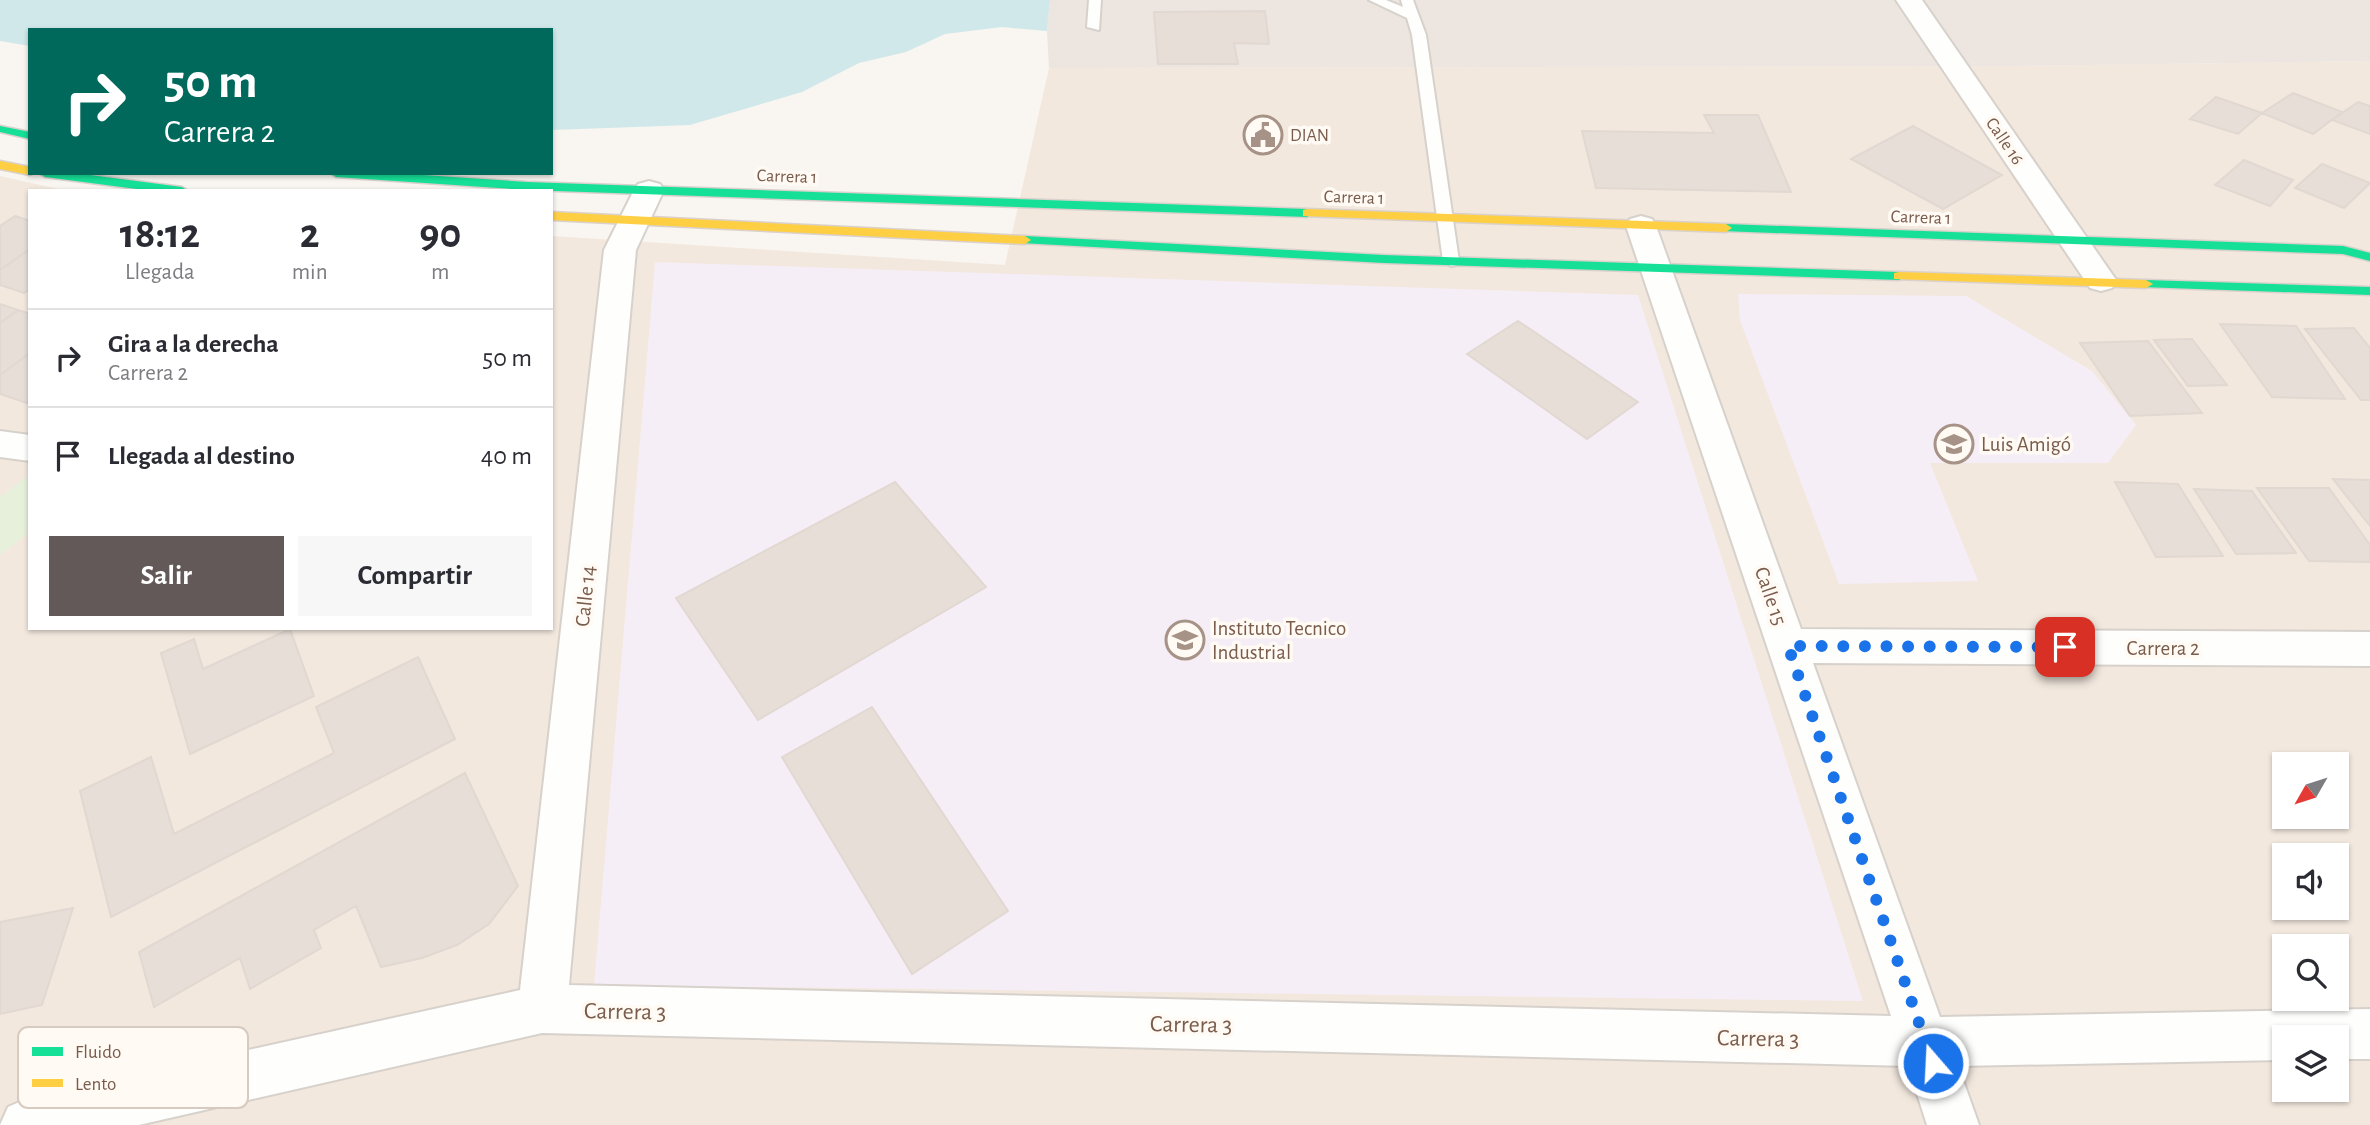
<!DOCTYPE html>
<html lang="es">
<meta charset="utf-8">
<style>
:root{--surface:#fff;--page:#f7f7f7;--text:#2b2b33;--muted:#7c7c81;--line:#e1e1e2;--accent:#625958}
body{margin:0;font-family:"Alegreya Sans",sans-serif;background:var(--page);color:var(--text);height:100vh;display:flex;flex-direction:column;font-size:26px;white-space:nowrap}
*{box-sizing:border-box;margin:0}
p{font-size:23px;color:var(--muted)}
.icon{flex:none;width:38px;height:38px;fill:none;stroke:currentColor;stroke-width:2;stroke-linecap:round;stroke-linejoin:round}
.map{position:relative;flex:1;overflow:hidden}
.drawer{position:absolute;left:28px;top:189px;width:525px;height:441px;display:flex;flex-direction:column;background:var(--surface);border-radius:0px;box-shadow:0 2px 5px #0004}
.drawer>*{flex:none}
.guide{position:absolute;left:28px;top:28px;width:525px;height:147px;border-radius:0px;box-shadow:0 2px 5px #0004;background:#00695c;color:#fff;overflow:hidden}
.needle{width:46px;rotate:231deg}
.buttons{position:absolute;left:2272px;top:752px;display:grid;gap:14px}
.buttons a{display:grid;place-items:center;width:77px;height:77px;border-radius:0px;background:var(--surface);box-shadow:0 2px 5px #0004;font-size:35px}
.pin{position:absolute;display:grid;place-items:center;width:60px;height:60px;color:#fff;margin:-30px;border-radius:14px;box-shadow:0 4px 10px #0006}
.me{position:absolute;width:77px;margin:-38px;rotate:341deg;stroke-linejoin:round;filter:drop-shadow(0 0 5px #0008)}
.turn{display:flex;align-items:center;gap:24px;height:147px;padding:0 21px;font-size:32px}
.turn .icon{width:91px;height:91px;stroke-width:2.5}
.turn b{display:block;font-size:49px;line-height:60px}
.eta{display:flex;justify-content:space-evenly;align-items:center;height:119px;text-align:center}
.eta b{font-size:42px;font-weight:700;line-height:49px}
.action{display:flex;gap:14px;margin-top:auto;padding:14px 21px}
.action a{flex:1;height:80px;border-radius:0px;background:var(--accent);color:#fff;font-size:28px;font-weight:700;line-height:80px;text-align:center}
.action a+a{background:var(--page);color:var(--text)}
ul{padding:0;list-style:none}
li{display:flex;align-items:center;gap:21px;height:98px;padding:0 21px;border-top:2px solid var(--line)}
li div{flex:1}
li b{display:block;font-size:26px}
li em{font-style:normal}
.map>svg:first-child{display:block}
.residential{fill:#f2e8de;fill-rule:evenodd}
.industrial{fill:#ede5e0}
.education{fill:#f6eef6}
.green{fill:#e7f0db}
.water{fill:#d0e8ea}
.building{fill:#e6ded7;stroke:#e2d8d2;stroke-width:2}
.lines{fill:none;stroke-linecap:round;stroke-linejoin:round}
.lane-casing{stroke:#d7d1cb;stroke-width:4}
.street-casing{stroke:#d7d1cb;stroke-width:4}
.fast-casing{stroke:#dad1cc;stroke-width:3}
.slow-casing{stroke:#dad1cc;stroke-width:3}
.lane{fill:#fefefd;fill-rule:evenodd}
.street{fill:#fefefd;fill-rule:evenodd}
.fast{fill:#16e098;fill-rule:evenodd}
.slow{fill:#ffcf43;fill-rule:evenodd}
.route{stroke:#1a73e8;stroke-width:12;stroke-dasharray:0 21.6}
.labels{text-anchor:middle;stroke-width:7;stroke-linejoin:round;paint-order:stroke}
.far-poi-label{font-size:18px;fill:#7a5c4d;stroke:#fffaf3;text-anchor:start}
.far-street-label{font-size:18px;fill:#7a5c4d;stroke:#fffaf3}
.poi-label{font-size:21px;fill:#7a5c4d;stroke:#fffaf3;text-anchor:start}
.street-label{font-size:21px;fill:#7a5c4d;stroke:#fffaf3}
.near-street-label{font-size:24px;fill:#7a5c4d;stroke:#fffaf3}
.key{fill:#fffaf3;stroke:#d7cbc1;stroke-width:2}
.key-label{font-size:19px;fill:#7a5c4d}
</style>
<div class="map">
<svg width="2370" height="1125" viewBox="0 0 2370 1125">
<rect width="100%" height="100%" fill="#f9f5f0"/>
<path class="residential" d="M2370,61V1125H0V176L67,191H30V628H551V236L1005,265L1049,68L2014,66ZM2284,765H2336V817H2284ZM2284,856H2336V908H2284ZM2284,947H2336V999H2284ZM2284,1038H2336V1090H2284Z"/>
<path class="industrial" d="M1050,0H2370V61L2014,66L1049,68L1047,31Z"/>
<path class="education" d="M655,262L1638,295L1863,1001L594,985Z
M1738,294L1966,296L2092,371L2136,425L2108,463H1930L1978,581L1839,584L1740,320Z"/>
<path class="green" d="M30,474V532L0,555V497Z"/>
<path class="water" d="M0,0H1050L1047,31L1002,27L945,34L906,52L859,63L802,92L690,125L551,130V30H30V46L0,41Z"/>
<path class="building" d="M1265,11L1269,44L1234,43L1238,64H1158L1154,12Z
M2293,93L2342,112L2313,134L2262,113Z
M2216,97L2262,113L2238,134L2190,119Z
M2358,102L2370,106V134L2332,120Z
M1704,115H1758L1791,192L1596,188L1582,131L1714,133Z
M1913,126L2002,175L1943,209L1851,159Z
M2244,160L2293,180L2270,206L2215,185Z
M2322,164L2370,183L2344,208L2295,188Z
M15,216L30,221V249L0,270V226Z
M30,249V289L24,293L0,285V270Z
M0,304L18,310L0,323Z
M18,310L30,314V353L0,375V323Z
M1518,321L1638,402L1587,439L1467,354Z
M2220,324L2296,326L2345,399L2272,397Z
M2354,328L2370,348V400H2361L2305,329Z
M2192,339L2227,385L2188,386L2154,340Z
M2148,341L2202,413L2130,416L2080,343Z
M30,353V404L0,394V375Z
M2333,479L2370,480V526Z
M895,482L986,587L758,720L676,598Z
M2115,482L2178,484L2223,556L2156,557Z
M2257,488H2329L2370,545V562L2309,561Z
M2194,489L2252,491L2296,553L2236,554Z
M290,629L314,696L190,754L161,653L194,639L203,669Z
M418,657L455,739L111,917L80,791L151,757L174,834L334,753L316,707Z
M872,707L1008,911L912,974L782,757Z
M465,773L518,886L489,924L457,945L422,958L381,967L356,906L314,930L321,948L250,989L240,958L154,1007L139,952Z
M73,908L42,1005L0,1014V922Z"/>
<g class="lines">
<defs>
<path id="lane" d="M1089,0H1101L1099,30L1087,27Z
M1369,0H1386L1403,7L1401,0H1413L1426,35L1459,261L1457,265L1451,266L1443,261L1412,35L1407,18Z"/>
<path id="street" d="M1896,0H1922L2112,274L2117,281L2112,288L2101,291L2090,288Z
M649,181L660,184L664,190L636,250L569,985L1891,1016L1626,226L1630,219L1641,216L1652,219L1656,226L1801,629L2370,632V666L1813,663L1940,1017L2370,1009V1059H2336V1038H2284V1060L1958,1066L1979,1125H1927L1908,1066L542,1033L139,1125H0L8,1107L26,1099L520,990L604,250L634,190L638,184Z
M0,431L30,435V461L0,457Z"/>
<path id="fast" d="M0,126L30,132V139L0,132Z
M39,173H75L182,187L188,191H152L45,177Z
M330,173H393L527,182L1307,209L1313,213L1307,217L527,190L336,177Z
M1726,224L2343,246L2370,253V261L2343,254L1722,231L1720,228Z
M1025,236L1384,255L1899,272L1906,276L1899,280L1384,263L1021,243V237Z
M2146,280L2370,287V295L2141,287L2139,284Z"/>
<path id="slow" d="M0,161L30,167V173H34L30,175L0,169Z
M1307,209L1726,224L1732,228L1726,232L1303,216V210Z
M551,212L1025,236L1031,240L1025,244L551,220Z
M1899,272L2146,280L2153,284L2146,288L1894,279V273Z"/>
</defs>
<use href="#lane" class="lane-casing"/>
<use href="#street" class="street-casing"/>
<use href="#fast" class="fast-casing"/>
<use href="#slow" class="slow-casing"/>
<use href="#lane" class="lane"/>
<use href="#street" class="street"/>
<use href="#fast" class="fast"/>
<use href="#slow" class="slow"/>
</g>
<g class="lines">
<path class="route" d="M1933,1063L1788,646L2065,647"/>
</g>
<defs>
<symbol id="civic-ring" viewBox="-11 -11 22 22"><circle r="9.5" fill="#fffaf3" stroke="#a69286" stroke-width="1.5"/><path d="M-.6-6.5H3V-4.5H.6V-3L4-1V1h2V6H-6V1h2V-1L-.6-3ZM-1.2 2.5V6h2.4V2.5Z" fill="#a69286"/></symbol>
<symbol id="school-ring" viewBox="-11 -11 22 22"><circle r="9.5" fill="#fffaf3" stroke="#a69286" stroke-width="1.5"/><path d="M0-5L7-2L0 1L-7-2ZM-4 1L0 2.5L4 1V4Q0 6-4 4Z" fill="#a69286"/></symbol>
</defs>
<g fill-rule="evenodd">
<use href="#civic-ring" x="1241" y="113" width="44" height="44"/>
<use href="#school-ring" x="1932" y="422" width="44" height="44"/>
<use href="#school-ring" x="1163" y="618" width="44" height="44"/>
</g>
<g class="labels">
<g class="far-poi-label">
<text x="1290" y="141">DIAN</text>
</g>
<g class="far-street-label">
<text transform="translate(2005 141) rotate(56)" y="6">Calle 16</text>
<text transform="translate(787 176) rotate(2)" y="6">Carrera 1</text>
<text transform="translate(1354 197) rotate(2)" y="6">Carrera 1</text>
<text transform="translate(1921 217) rotate(2)" y="6">Carrera 1</text>
</g>
<g class="poi-label">
<text x="1981" y="451">Luis Amigó</text>
<text x="1212" y="635">Instituto Tecnico<tspan x="1212" dy="24">Industrial</tspan></text>
</g>
<g class="street-label">
<text transform="translate(585 596) rotate(-84)" y="7">Calle 14</text>
<text transform="translate(1771 596) rotate(71)" y="7">Calle 15</text>
<text x="2163" y="655">Carrera 2</text>
</g>
<g class="near-street-label">
<text transform="translate(625 1011) rotate(1)" y="8">Carrera 3</text>
<text transform="translate(1191 1024) rotate(1)" y="8">Carrera 3</text>
<text transform="translate(1758 1038) rotate(1)" y="8">Carrera 3</text>
</g>
</g>
<rect x="18" y="1027" width="230" height="81" rx="10" class="key"/>
<rect x="32" y="1047" width="31" height="9" fill="#16e098"/>
<rect x="32" y="1079" width="31" height="8" fill="#ffcf43"/>
<g class="key-label">
<text x="75" y="1058">Fluido</text>
<text x="75" y="1090">Lento</text>
</g>
</svg>
<div class="buttons">
<a><svg class="needle" viewBox="-14 -14 28 28"><path d="M0-13l5 13h-10z" fill="#e53935"/><path d="M0 13l5-13h-10z" fill="#7c7c81"/></svg></a>
<a><svg class="icon" aria-label="sound" viewBox="0 0 24 24"><path d="M4 9h4l5-4v14l-5-4H4zM17 9q2 3 0 6"/></svg></a>
<a><svg class="icon" aria-label="search" viewBox="0 0 24 24"><circle cx="10" cy="10" r="6"/><path d="M15 15l6 6"/></svg></a>
<a><svg class="icon" aria-label="layers" viewBox="0 0 24 24"><path d="M12 4l9 5-9 5-9-5zM3 14l9 5 9-5"/></svg></a>
</div>
<div class="pin" style="left:2065px;top:647px;background:#d93025"><svg class="icon" aria-label="arrive" viewBox="0 0 24 24"><path d="M6 21V4h12l-3 4 3 4H6"/></svg></div>
<svg class="me" style="left:1933px;top:1063px" viewBox="-20 -20 40 40"><circle r="17" fill="#1a73e8" stroke="#fff" stroke-width="3"/><path d="M0-11L8 9 0 5-8 9z" fill="#fff"/></svg>
<div class="guide">
<div class="turn"><svg class="icon" aria-label="right" viewBox="0 0 24 24"><path d="M7 20v-9h11M14 6l5 5-5 5"/></svg><div><b>50 m</b>Carrera 2</div></div>
</div>
<section class="drawer">
<div class="eta">
<div><b>18:12</b><p>Llegada</p></div>
<div><b>2</b><p>min</p></div>
<div><b>90</b><p>m</p></div>
</div>
<ul>
<li><svg class="icon" aria-label="right" viewBox="0 0 24 24"><path d="M7 20v-9h11M14 6l5 5-5 5"/></svg><div><b>Gira a la derecha</b><p>Carrera 2</p></div><em>50 m</em></li>
<li><svg class="icon" aria-label="arrive" viewBox="0 0 24 24"><path d="M6 21V4h12l-3 4 3 4H6"/></svg><div><b>Llegada al destino</b></div><em>40 m</em></li>
</ul>
<div class="action"><a>Salir</a><a>Compartir</a></div>
</section>
</div>
